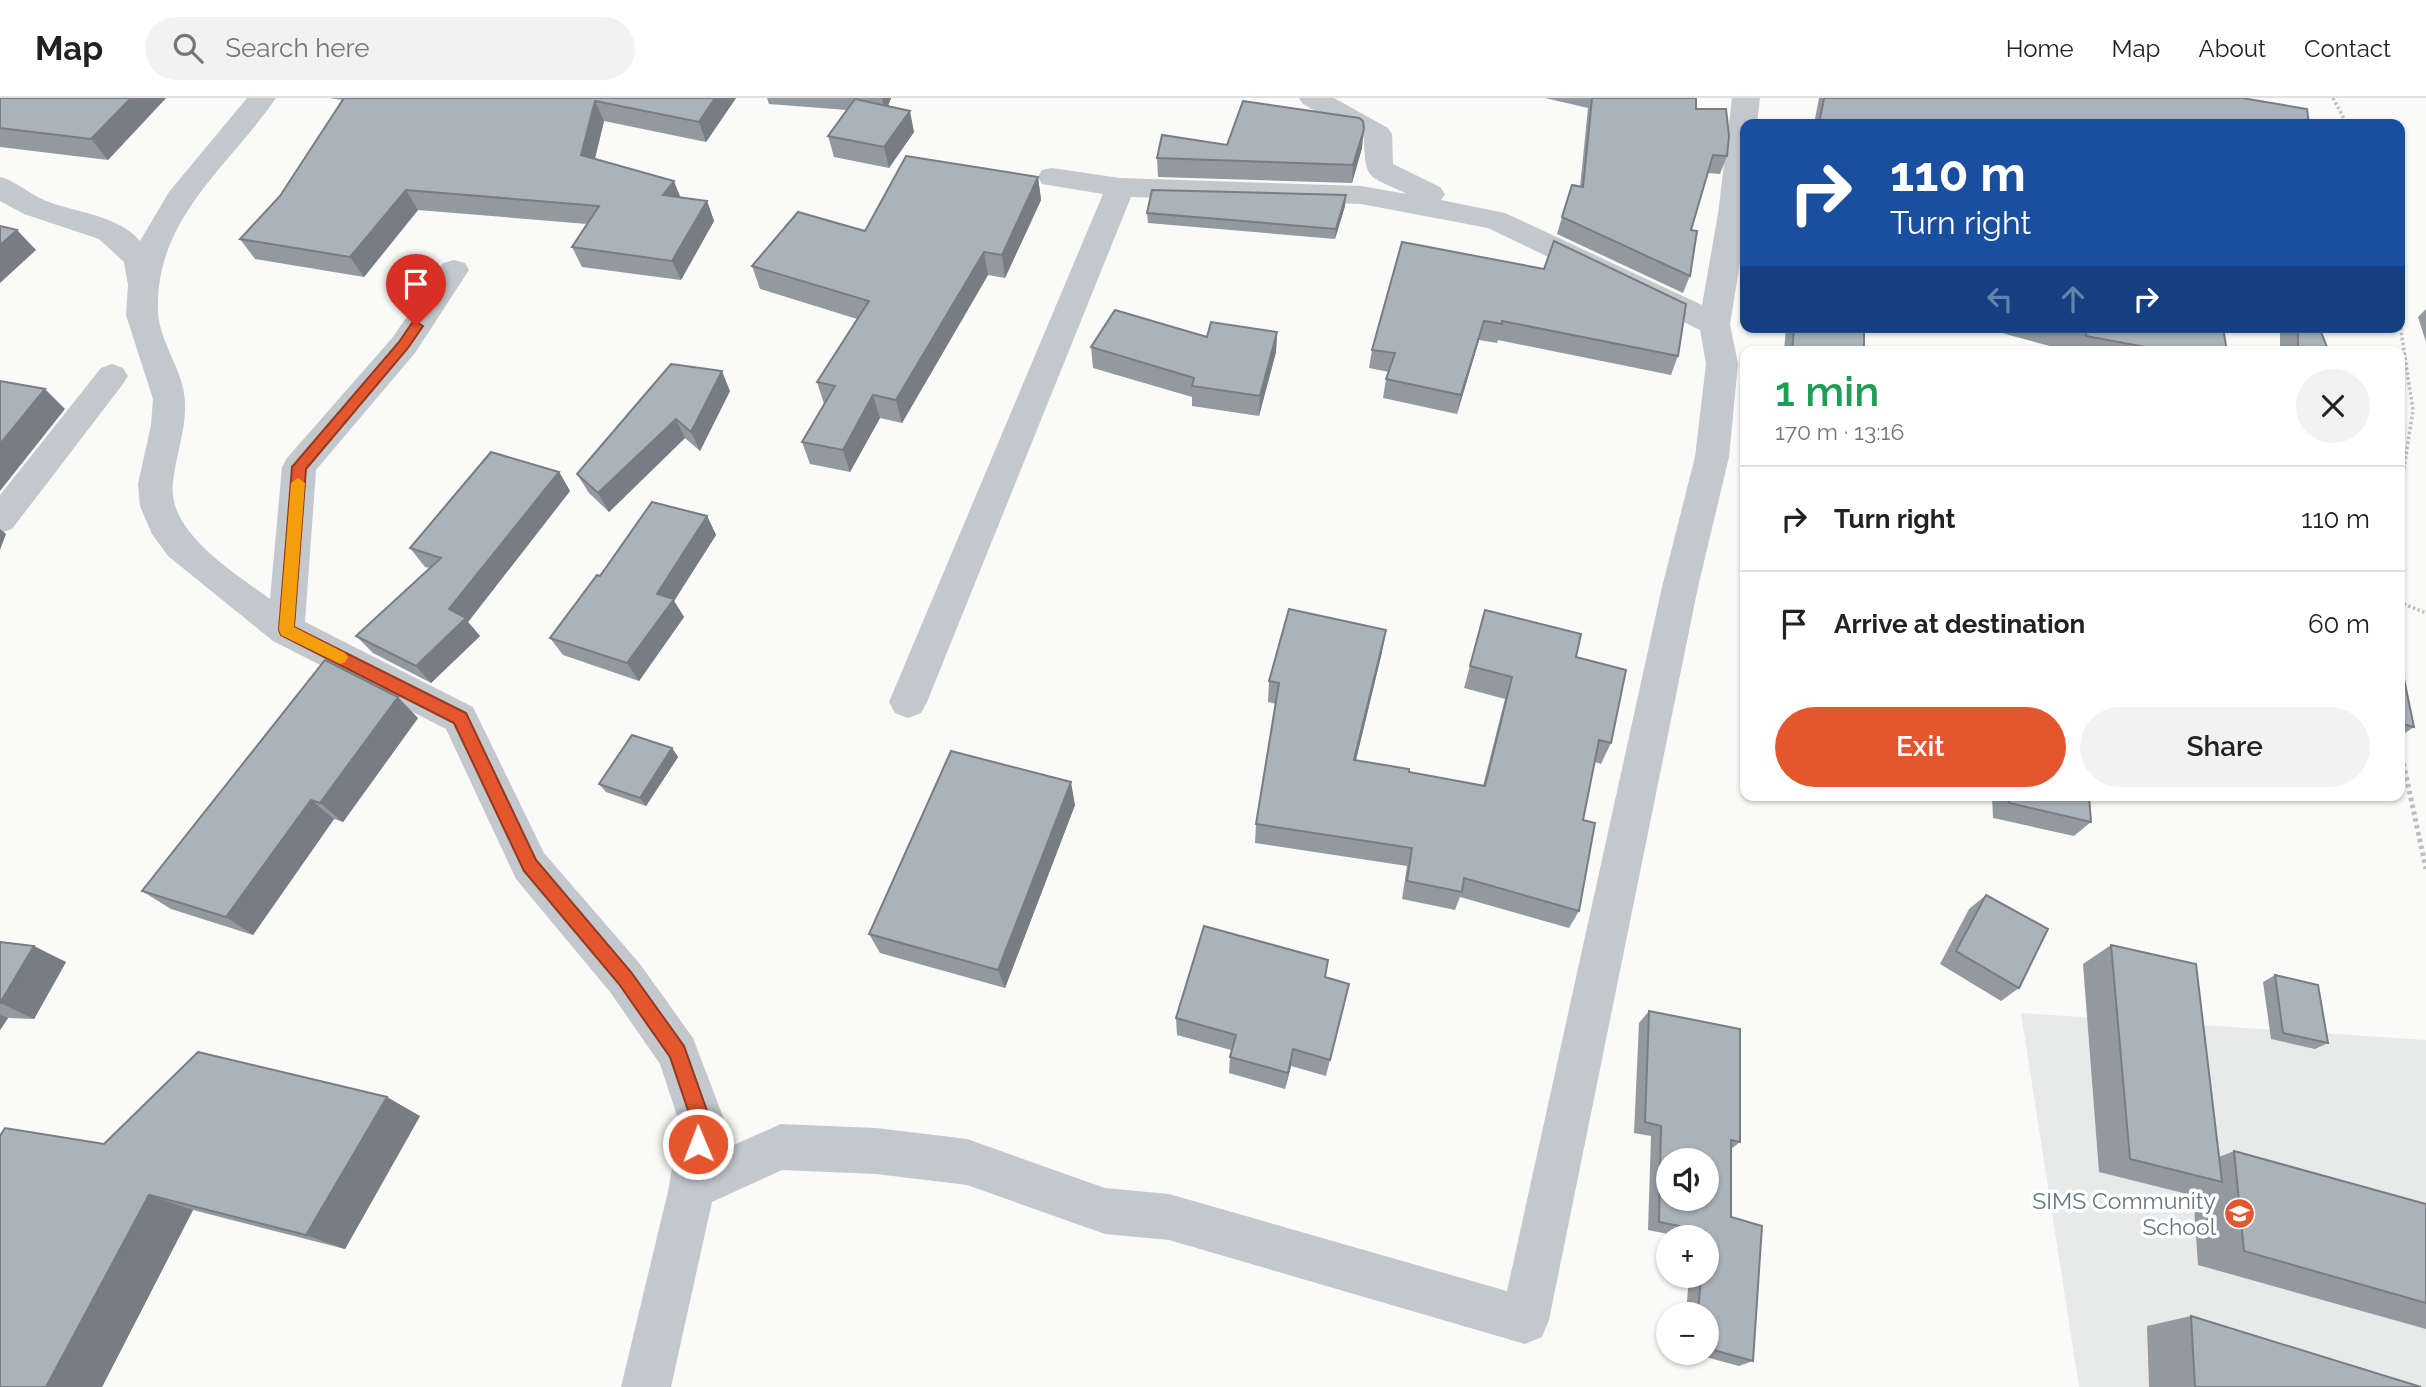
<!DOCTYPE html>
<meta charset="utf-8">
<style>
:root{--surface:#fff;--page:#f2f2f2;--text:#222;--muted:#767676;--line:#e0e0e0;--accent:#e4572e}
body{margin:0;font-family:Raleway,sans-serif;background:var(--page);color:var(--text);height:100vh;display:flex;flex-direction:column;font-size:26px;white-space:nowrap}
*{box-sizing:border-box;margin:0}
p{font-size:23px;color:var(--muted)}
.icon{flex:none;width:38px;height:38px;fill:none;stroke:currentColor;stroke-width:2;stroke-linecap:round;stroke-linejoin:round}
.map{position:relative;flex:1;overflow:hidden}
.drawer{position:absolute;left:1740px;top:248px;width:665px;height:455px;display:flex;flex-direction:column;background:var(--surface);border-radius:14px;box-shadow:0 2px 5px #0004}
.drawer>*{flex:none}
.top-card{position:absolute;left:1740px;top:21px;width:665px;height:214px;border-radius:14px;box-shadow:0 2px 5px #0004;background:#1a4fa0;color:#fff;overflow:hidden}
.buttons{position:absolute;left:1656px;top:1050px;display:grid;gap:14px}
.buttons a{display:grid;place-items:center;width:63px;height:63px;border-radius:50%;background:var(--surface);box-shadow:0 2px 5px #0004;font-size:35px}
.pin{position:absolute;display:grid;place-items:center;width:60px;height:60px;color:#fff;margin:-72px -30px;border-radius:50% 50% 50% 0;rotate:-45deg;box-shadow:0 0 7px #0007}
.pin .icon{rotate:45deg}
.me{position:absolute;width:77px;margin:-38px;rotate:359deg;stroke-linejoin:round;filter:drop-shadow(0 0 5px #0008)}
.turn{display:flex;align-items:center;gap:24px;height:147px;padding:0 35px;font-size:32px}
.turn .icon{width:91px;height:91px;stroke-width:2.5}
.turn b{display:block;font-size:49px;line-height:60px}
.lanes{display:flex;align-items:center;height:66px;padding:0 35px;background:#0003;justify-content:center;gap:35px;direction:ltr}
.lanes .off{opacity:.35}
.round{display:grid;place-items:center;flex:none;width:74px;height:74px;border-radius:37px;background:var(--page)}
.head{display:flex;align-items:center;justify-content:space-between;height:119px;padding:0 35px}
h1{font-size:42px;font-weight:600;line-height:52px;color:#1e9e55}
.primary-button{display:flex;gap:14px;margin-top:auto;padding:14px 35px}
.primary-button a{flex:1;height:80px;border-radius:42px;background:var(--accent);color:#fff;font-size:28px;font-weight:600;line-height:80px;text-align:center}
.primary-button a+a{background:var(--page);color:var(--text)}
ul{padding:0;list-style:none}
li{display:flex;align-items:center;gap:21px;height:105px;padding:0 35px;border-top:2px solid var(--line)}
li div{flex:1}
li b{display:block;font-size:26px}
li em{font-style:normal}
header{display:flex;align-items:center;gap:42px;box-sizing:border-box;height:98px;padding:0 35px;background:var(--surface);border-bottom:2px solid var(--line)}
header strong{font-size:33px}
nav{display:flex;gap:38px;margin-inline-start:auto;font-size:24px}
.search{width:490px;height:63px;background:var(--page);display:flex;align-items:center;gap:18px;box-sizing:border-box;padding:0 24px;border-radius:38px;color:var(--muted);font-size:26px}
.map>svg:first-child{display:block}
.built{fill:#e8e9e9}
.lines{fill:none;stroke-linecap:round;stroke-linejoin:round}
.path-far1{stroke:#bbbfc2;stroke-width:3.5;stroke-dasharray:2.5 2.5;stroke-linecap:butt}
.path{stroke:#bbbfc2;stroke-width:5;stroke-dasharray:3.5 3.5;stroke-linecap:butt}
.minor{fill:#c3c8cc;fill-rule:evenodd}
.wall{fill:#929a9f}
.shaded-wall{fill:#777d82}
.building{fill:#aab3b9;stroke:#777d82;stroke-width:2;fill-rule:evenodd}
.route{fill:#e4572e;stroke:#94391e;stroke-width:2}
.slow{fill:#f59e0b}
.labels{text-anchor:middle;stroke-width:7;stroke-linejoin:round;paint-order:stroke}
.near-poi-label{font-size:23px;fill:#657683;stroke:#fff;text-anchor:end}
</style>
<header>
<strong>Map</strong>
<div class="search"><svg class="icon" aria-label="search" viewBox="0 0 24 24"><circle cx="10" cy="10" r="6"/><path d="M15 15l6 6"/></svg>Search here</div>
<nav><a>Home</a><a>Map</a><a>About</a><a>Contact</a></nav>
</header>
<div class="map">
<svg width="2426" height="1289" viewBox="0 0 2426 1289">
<rect width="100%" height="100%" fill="#fafaf8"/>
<path class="built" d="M2021,915L2426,942V1289H2079Z"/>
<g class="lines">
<path class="path-far1" d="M2333,0L2347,26
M2399,220L2413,312L2399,402
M2399,504L2426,515"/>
<path class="path" d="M2399,645L2426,771"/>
<path class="minor" d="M247,0H276C228,70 155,120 158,213C159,245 185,274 185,305C186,332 176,357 173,384C166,434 235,475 270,501L282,369L287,360L393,239L443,165L454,162L465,165L469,172L415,255L316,372L305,524L473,609L544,755L640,866L693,940L725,1024L720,1053L781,1026L876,1030L967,1041L1105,1090L1169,1096L1507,1193L1662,489L1695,359L1706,266L1700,232L1488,130L1361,106L1131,99L927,604L921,615L908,620L895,615L889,604L1103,96L1042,86L1038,79L1042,72L1052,70L1120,80L1361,88L1407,96C1369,77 1365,85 1364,40L1303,6L1299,0H1334L1388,30L1392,36L1393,66L1440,89L1445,96L1441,102L1505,115L1702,207L1718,116L1732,0H1760L1757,26H1745V134L1730,226L1738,266L1729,359L1698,489L1549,1222L1542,1239L1525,1246L1169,1142L1105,1136L967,1087L876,1076L782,1072L712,1104L671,1289H621L669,1089L679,1024L660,966L610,894L516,781L446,631L273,543L168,458L152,436L140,408L138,386L151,327L153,301L126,217L128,187L124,164L99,141L24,116L0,103V79C16,83 28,95 44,102C74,115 117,116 140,143L169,94Z
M112,266L123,270L128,278L123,286L12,431L0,435V397L101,270Z"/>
</g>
<path class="wall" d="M0,0H166L108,62L0,49Z
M329,0H736L706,44L604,23L595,60L681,99L707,103L714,123L681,182L582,169L572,149L587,126L418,112L364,179L255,161L240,141L280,98L342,2Z
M767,0H891L888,8L914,34L889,70L834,59L828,38L847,12L769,6Z
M1545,0H1696V11L1727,58L1720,76L1708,75L1691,132L1690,178L1683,195L1557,136L1562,119L1580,89L1588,10Z
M1819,0H2242L2309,26H1814Z
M1227,47L1362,50L1352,85L1158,79L1157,60Z
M1038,79L1041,102L1005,180L988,177L902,325L880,320L850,374L810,366L802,344L824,306L817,284L857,221L760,191L752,168Z
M1345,108L1335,141L1148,125L1147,115Z
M1402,144L1678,258L1671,277L1498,242L1497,245L1479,242L1457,316L1383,300L1386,281L1389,274L1369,270L1372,252Z
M2426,211V244L2418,219Z
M1786,229H1864V254H1784Z
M1980,229H2223L2227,254H2072Z
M2280,229H2319L2329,254H2280Z
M1277,234L1276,254L1259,318L1192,308V299L1093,270L1091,249Z
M671,266L730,293L700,353L685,340L609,414L589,395L577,376Z
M559,374L570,393L468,524L480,538L431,585L373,555L356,538L430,470L425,469L410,450Z
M707,418L716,437L674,503L684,519L639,583L563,557L550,540L600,478Z
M1485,512L1576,559L1611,645L1601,666L1595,664L1583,722L1579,813L1569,830L1460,799L1455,812L1402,801L1407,768L1255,745L1256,726L1276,606L1268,604L1269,583L1382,554L1356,662L1409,674L1483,688L1505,601L1464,590Z
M2399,557L2414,629L2399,639Z
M418,620L343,724L334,721L253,837L171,811L142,793Z
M672,650L678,659L646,708L606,694L599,686Z
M1992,698H2089L2091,724L2074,738L1993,720Z
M1075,707L1005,890L880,855L869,836Z
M1986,797L2019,890L2001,903L1940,866L1969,811Z
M0,844L66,864L34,921L8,920L0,932Z
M2111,847L2219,1059L2234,1053L2426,1106V1231L2198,1167L2193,1094L2187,1096L2099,1074L2083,866Z
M2275,877L2328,945L2315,951L2271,941L2263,884Z
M1325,879L1349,886L1326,978L1291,968L1285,991L1229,975L1230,959L1231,952L1177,937L1176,920Z
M1649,913L1740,1044L1731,1051V1119L1753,1263L1739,1268L1691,1255H1706V1216H1686L1689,1178H1706V1139H1683L1648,1132L1651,1038L1634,1035L1639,925Z
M420,1018L345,1151L193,1112L102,1289L104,1046Z
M2191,1218L2421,1289H2149L2147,1228Z"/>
<path class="shaded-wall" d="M131,0H166L108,62L91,41Z
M715,0H736L706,44L699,24Z
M882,0H891L885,16Z
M595,3L604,23L591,77L581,57Z
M910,13L914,34L889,70L884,49Z
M1364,31L1362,50L1352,85L1353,67Z
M1038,79L1041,102L1005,180L1002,157Z
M674,83L682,103L663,97Z
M406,92L418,112L364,179L350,159Z
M1346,97L1345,108L1335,141L1336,131Z
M707,103L714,123L681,182L672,163Z
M17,132L36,152L0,185V147Z
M984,154L988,177L902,325L896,302Z
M1484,223L1479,242L1457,316L1461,297Z
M1277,234L1276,254L1259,318L1260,298Z
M722,273L730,293L700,353L691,334Z
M45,291L65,311L0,393V346Z
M873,297L880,320L850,374L843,352Z
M676,321L685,340L609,414L598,395Z
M559,374L570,393L468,524L480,538L431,585L416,568L449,511Z
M707,418L716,437L674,503L684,519L639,583L627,565L657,496Z
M0,431L6,436L0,452Z
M1386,532L1382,554L1351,682L1354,662Z
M398,599L418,620L343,724L320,705Z
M672,650L678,659L646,708L640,700Z
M1071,684L1075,707L1005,890L998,872Z
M311,702L334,721L253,837L226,819Z
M34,848L66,864L34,921L0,905Z
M0,917L8,920L0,932Z
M1293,951L1291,968L1285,991L1288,975Z
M387,999L420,1018L345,1151L306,1137Z
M149,1097L193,1112L102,1289H46Z"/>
<path class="building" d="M0,0H131L91,41L0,30Z
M344,0H715L699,24L595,3L581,57L674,83L663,97L707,103L672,163L572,149L599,108L406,92L350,159L240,141L280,98Z
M1592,0H1696V11H1726L1729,38L1727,58L1713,57L1691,132L1697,133L1690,178L1562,119L1572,87L1583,89Z
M1824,0H2242L2307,11L2309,26H1819Z
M855,1L910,13L884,49L828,38Z
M1243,3L1359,20L1363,23L1364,31L1353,67L1157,60L1162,37L1227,47Z
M906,58L1038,79L1002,157L984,154L896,302L873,297L843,352L802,344L835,288L817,284L869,203L752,168L798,114L865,133Z
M1152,92L1346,97L1336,131L1147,115Z
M0,128L17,132L0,147Z
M1554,143L1686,206L1678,258L1502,223V226L1484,223L1461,297L1386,281L1395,255L1372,252L1402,144L1544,171Z
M1115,212L1207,239L1211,224L1277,234L1260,298L1192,288L1194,280L1091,249Z
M1794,229H1864V254H1792Z
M2070,229H2223L2227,254H2172L2086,238V233Z
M2298,229H2319L2329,254H2298Z
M671,266L722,273L691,334L676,321L598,395L577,376Z
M0,283L45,291L0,346Z
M491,354L559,374L449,511L466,520L416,568L356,538L441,460L410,450Z
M652,404L707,418L657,496L674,501L627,565L550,540L597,477L600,478Z
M1289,511L1386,532L1354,662L1409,671V674L1485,688L1512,579L1470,568L1485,512L1581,536L1576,559L1626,572L1611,645L1599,642L1583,722L1595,725L1579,813L1464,780L1462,794L1407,783L1412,750L1256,726L1279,585L1269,583Z
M2399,557L2414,629L2399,625Z
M325,562L398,599L320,705L311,702L226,819L142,793Z
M632,637L672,650L640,700L599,686Z
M951,653L1071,684L998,872L869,836Z
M2008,698H2089L2091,724L2009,705Z
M1986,797L2048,831L2019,890L1956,853Z
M1204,828L1328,862L1325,879L1349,886L1330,962L1293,951L1288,975L1230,959L1236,937L1176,920Z
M0,844L34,848L0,905Z
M2111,847L2196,866L2222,1084L2130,1061Z
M2275,877L2318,887L2328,945L2283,935Z
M1649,913L1740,931V1044L1731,1042V1119L1762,1128L1753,1263L1706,1250V1216H1698L1701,1178H1706V1139H1704L1705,1133L1659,1124L1661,1028L1645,1024ZM1668,1062H1706V1101H1668Z
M198,954L387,999L306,1137L149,1097L46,1289H0V1038L5,1030L104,1046Z
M2234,1053L2426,1106V1205L2244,1153Z
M2191,1218L2421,1289H2195Z"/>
<path class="route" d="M416,224L423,228L408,250L306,371L294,529L466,615L536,762L631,874L684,948L711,1024L705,1053L698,1055L692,1053L689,1046L692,1024L670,959L619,886L524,773L454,625L281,537L279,532L292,369L399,244L412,225Z"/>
<path class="slow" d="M298,380L305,385L294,529L345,555L348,559L345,564L340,566L281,537L279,532L291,385Z"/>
<defs>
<symbol id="school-disc" viewBox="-11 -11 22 22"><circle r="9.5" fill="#e4572e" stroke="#fff"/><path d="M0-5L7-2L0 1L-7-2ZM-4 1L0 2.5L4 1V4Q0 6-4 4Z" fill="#fff"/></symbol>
</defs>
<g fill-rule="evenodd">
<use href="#school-disc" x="2222" y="1098" width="35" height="35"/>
</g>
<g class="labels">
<g class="near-poi-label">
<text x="2216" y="1111">SIMS Community<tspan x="2216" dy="26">School</tspan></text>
</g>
</g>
</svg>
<div class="buttons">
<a><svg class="icon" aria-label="sound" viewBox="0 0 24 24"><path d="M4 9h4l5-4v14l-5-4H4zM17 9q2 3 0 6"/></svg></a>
<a>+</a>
<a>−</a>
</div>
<div class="pin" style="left:416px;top:228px;background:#d93025"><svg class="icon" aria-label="arrive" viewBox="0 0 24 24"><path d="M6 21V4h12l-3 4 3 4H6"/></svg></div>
<svg class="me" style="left:698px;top:1046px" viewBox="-20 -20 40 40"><circle r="17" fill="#e4572e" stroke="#fff" stroke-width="3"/><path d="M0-11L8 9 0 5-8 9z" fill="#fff"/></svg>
<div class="top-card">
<div class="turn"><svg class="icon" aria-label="right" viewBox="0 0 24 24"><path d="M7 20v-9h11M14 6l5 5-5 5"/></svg><div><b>110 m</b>Turn right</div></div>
<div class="lanes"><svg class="icon off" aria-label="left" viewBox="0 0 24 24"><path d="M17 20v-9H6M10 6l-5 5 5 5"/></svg><svg class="icon off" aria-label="ahead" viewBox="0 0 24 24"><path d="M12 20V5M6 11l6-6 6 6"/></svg><svg class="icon" aria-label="right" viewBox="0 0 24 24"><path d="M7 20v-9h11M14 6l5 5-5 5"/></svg></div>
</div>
<section class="drawer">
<div class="head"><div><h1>1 min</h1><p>170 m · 13:16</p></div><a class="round"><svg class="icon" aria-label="close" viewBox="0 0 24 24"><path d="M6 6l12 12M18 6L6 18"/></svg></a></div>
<ul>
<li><svg class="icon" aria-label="right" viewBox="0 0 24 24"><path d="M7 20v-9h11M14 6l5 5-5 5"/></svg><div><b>Turn right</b></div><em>110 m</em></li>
<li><svg class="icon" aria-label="arrive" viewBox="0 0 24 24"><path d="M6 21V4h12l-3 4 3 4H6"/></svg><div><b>Arrive at destination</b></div><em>60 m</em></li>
</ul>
<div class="primary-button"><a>Exit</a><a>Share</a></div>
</section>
</div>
